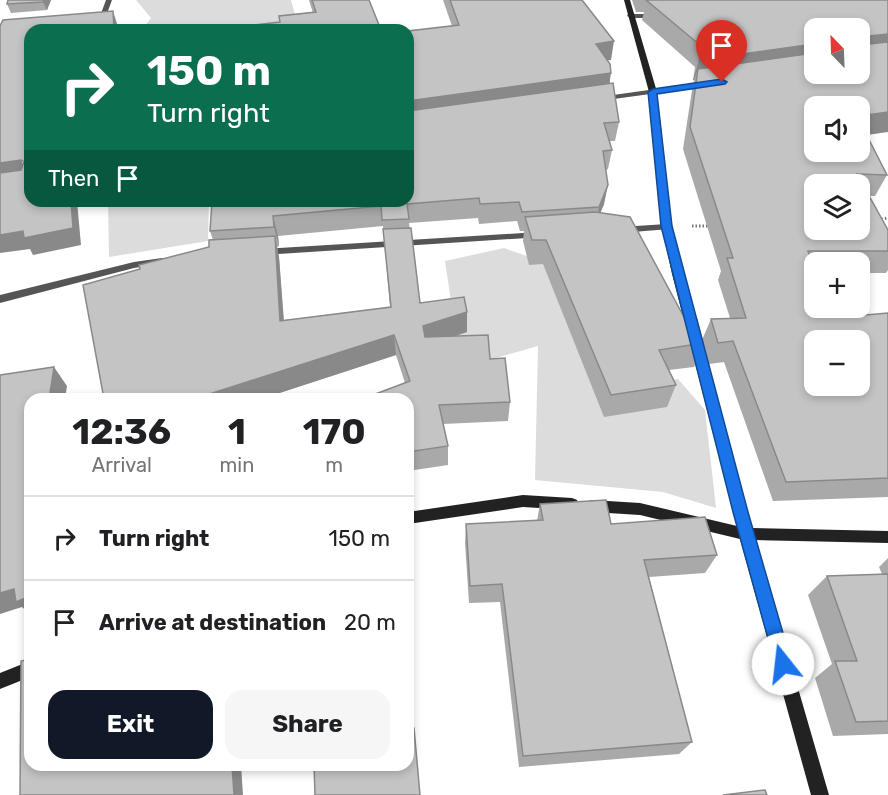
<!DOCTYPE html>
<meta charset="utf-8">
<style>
:root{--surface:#fff;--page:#f6f6f6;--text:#202124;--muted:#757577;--line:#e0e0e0;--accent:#111827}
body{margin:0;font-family:Rubik,sans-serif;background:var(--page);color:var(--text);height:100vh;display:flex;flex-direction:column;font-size:22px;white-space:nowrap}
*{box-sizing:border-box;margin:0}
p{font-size:20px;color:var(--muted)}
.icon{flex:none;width:33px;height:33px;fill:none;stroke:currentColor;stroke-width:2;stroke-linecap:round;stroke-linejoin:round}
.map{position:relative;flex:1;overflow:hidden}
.drawer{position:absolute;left:24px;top:393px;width:390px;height:378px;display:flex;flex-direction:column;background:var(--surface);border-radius:18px;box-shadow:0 3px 9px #0003}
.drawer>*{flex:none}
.banner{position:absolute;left:24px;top:24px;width:390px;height:183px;border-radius:18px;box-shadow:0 3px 9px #0003;background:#0b6e4f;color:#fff;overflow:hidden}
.needle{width:39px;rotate:337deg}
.controls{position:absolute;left:804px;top:18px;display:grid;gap:12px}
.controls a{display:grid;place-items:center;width:66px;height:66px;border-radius:12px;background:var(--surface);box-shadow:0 3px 9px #0003;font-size:30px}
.pin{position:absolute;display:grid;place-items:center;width:51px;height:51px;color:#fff;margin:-62px -26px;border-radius:50% 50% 50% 0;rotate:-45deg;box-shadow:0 0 6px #0007}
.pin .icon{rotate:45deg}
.me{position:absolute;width:66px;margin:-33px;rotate:344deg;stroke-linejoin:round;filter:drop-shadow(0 0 4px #0008)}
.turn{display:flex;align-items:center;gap:21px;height:126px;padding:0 24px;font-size:27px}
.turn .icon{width:78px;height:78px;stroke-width:2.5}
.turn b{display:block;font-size:42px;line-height:51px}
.then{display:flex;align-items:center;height:57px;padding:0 24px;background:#0003;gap:12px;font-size:22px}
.eta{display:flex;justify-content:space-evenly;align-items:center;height:102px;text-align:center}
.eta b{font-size:36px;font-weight:700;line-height:42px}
.cta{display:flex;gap:12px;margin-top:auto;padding:12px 24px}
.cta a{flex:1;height:69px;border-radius:18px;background:var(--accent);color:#fff;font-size:24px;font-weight:700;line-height:69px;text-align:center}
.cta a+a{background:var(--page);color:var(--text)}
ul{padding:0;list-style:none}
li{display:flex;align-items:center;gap:18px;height:84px;padding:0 24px;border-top:2px solid var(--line)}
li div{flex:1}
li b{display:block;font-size:22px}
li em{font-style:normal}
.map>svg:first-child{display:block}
.green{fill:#dcdcdc}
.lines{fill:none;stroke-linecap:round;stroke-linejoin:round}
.path{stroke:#777;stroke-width:3;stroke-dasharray:1.5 2;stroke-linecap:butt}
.lane{fill:#555;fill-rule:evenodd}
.street{fill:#555;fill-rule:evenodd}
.secondary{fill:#222;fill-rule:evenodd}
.wall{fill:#a9a9a9;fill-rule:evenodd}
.shaded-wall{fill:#898989}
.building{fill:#c4c4c4;stroke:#898989;stroke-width:1.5;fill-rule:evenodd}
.route{fill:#1a73e8;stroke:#114b97;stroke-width:1.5}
</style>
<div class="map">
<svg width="888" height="795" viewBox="0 0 888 795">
<rect width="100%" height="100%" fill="#fff"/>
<path class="green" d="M136,0H291L299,29L142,30L151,18Z
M108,201H209L208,241L109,257Z
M504,248L557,267L655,383L678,379L705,410L716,508L663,492L535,480L538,346L471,365L458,348L445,261Z"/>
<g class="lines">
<path class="path" d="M878,220L888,218
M692,226H711"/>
<path class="lane" d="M106,0H112L105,19H99Z
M667,224L670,225V229L620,233L615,230L620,227Z
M539,232L544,235L543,237L263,255L258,252L263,249Z
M162,258L167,261L166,263L134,268L0,303V295L134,262Z"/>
<path class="street" d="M628,14H658L662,16L658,18H631L627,16Z
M706,82H709V86L599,101L595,99L599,97Z"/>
<path class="secondary" d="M624,0H630L657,92L672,227L682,274L751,528L888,531V543L755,540L829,795H811L740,539L640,515L592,512L587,510L585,506L587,502L592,500L640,503L737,526L672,274L662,227L649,92Z
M523,495L572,498L577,500L579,504L577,508L572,510L523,507L408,524V512Z
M30,661V677L0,689V673Z"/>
</g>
<path class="wall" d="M51,0L47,10L11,13L7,4Z
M309,0H369L280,22L313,13Z
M443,0H582L611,60H607L610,83L619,122L615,141H610L612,150L608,169L606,170L604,204L600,213L702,340L711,319L730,318L718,280L721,271L683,149L692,90L694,80H693L695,67L642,20L644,12H636L632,0H888L866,135L887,175L875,196H869L888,230V270L886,273H860V262H814V308L834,315L854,316L888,313V497L773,501L724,362L709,364L703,343L694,367L669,370L676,385L667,407L604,417L543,264L529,265L523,241L524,231H520L517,221L479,224L478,218L409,223L420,303L467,312V332L455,336L490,359L510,402L508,421L443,424L448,446V465L408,471V399L405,383L396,355L261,399L140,269L209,247L213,240L210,231L452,26ZM814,28L860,74H814ZM383,226L390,307L284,320L279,257L277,247L279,246L278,236Z
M540,504L611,524L717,555L705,573L649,577L692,742L679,754L519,767L500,602L469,603L465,543L466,524L537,521Z
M888,558V734L833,736L815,678L832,664L808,595L827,576L882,574L879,567Z"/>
<path class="shaded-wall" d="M44,0H51L47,10L43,2Z
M113,11L118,27V30H114Z
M888,34V52L860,57L869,36Z
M614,41L611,60L593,62L596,44Z
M814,44V62L698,69L694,80H693L699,60Z
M611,73L608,92L408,120V101Z
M888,112V132L860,136V116Z
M21,160L30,177L0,182V163Z
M608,185L604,204L595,226L599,207Z
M71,201H77L81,245L33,255L30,249L0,253V235L23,231Z
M273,216L278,236L279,246L274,227Z
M275,236L279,257L285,341L280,321Z
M467,312V332L424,346L423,326Z
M394,335L396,355L261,399H194Z
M54,367L67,386L65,399H49Z
M14,589L30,596V614L22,607L0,614V593Z
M409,639L410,653L408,654V640Z
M232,765H241L243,795H234Z"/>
<path class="building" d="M8,0H44L43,2L7,4Z
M312,0H369L381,30H220V29L280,22L279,16L316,12Z
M450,0H582L614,41L596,44L610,64L611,73L408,101V31L459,25Z
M646,0H888V34L869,36L867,42L870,44L888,42V112L860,116V106H814V152H860V122L887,175L857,174L888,230V251H808L814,267V308H831L834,315L853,314L854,316L888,313V478L786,482L733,341L718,343L711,319L746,318L727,258H733L690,127L698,69L814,53V74H860V28H814V44L699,60L701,46ZM814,184H860V230H814ZM814,340H860V386H814Z
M113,11L114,30H30V201H71L73,228L24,238L23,231L0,235V173L21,170L24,162L21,160L0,163V26L3,20Z
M613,83L619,122L604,123L612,150L603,151L608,185L599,207L522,212L519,202L480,204L479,198L407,204L409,219L382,220L381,206L273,216L274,227L210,231L212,201H408V111Z
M595,212L630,217L684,317H696L703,343L659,350L676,385L611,395L546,240H532L525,217Z
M411,228L420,303L464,297L467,312L423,326L425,337L488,335L490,359L505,358L510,402L439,405L448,446L408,452V399H362L410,381L394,335L194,399H104L83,285L140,269L139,265L209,247V240L275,236L280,321L391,307L383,229Z
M54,367L49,399H30V596L16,602L14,589L0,593V375Z
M606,500L611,524L705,517L717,555L644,560L692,742L523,756L502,584L470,586L466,524L543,520L540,504Z
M888,574V721L856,722L835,661H857L827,576Z
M30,659V765H232L234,795H20L21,661Z
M408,728H414L420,795H315L314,765H408Z
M765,790L767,795H723Z"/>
<path class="route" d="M722,79L727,82L725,84L657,94L672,226L748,512L792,664L790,671L783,673L777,671L775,664L733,512L661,226L648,92L653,89Z"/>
</svg>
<div class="controls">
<a><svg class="needle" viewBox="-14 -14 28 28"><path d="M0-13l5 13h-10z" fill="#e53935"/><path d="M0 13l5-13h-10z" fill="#757577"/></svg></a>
<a><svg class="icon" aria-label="sound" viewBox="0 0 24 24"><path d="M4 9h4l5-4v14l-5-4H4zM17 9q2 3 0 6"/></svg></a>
<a><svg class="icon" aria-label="layers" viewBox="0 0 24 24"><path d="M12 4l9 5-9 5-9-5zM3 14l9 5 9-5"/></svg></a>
<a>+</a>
<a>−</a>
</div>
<div class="pin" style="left:722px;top:82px;background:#d93025"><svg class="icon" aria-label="arrive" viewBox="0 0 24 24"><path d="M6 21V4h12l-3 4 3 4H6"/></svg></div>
<svg class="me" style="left:783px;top:664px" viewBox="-20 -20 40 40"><circle r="19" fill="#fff"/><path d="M0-13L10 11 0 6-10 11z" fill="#1a73e8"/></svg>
<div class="banner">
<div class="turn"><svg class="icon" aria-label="right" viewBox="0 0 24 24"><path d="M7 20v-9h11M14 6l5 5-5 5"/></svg><div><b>150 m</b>Turn right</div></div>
<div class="then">Then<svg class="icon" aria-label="arrive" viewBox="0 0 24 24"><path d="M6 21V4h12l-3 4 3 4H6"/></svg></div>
</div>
<section class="drawer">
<div class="eta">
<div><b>12:36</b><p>Arrival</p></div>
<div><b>1</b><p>min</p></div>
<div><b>170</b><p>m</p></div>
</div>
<ul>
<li><svg class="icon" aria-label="right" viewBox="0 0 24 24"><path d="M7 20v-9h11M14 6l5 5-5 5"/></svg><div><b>Turn right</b></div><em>150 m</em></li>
<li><svg class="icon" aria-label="arrive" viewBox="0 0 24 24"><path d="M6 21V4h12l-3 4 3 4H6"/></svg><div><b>Arrive at destination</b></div><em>20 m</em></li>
</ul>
<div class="cta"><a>Exit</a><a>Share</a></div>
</section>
</div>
